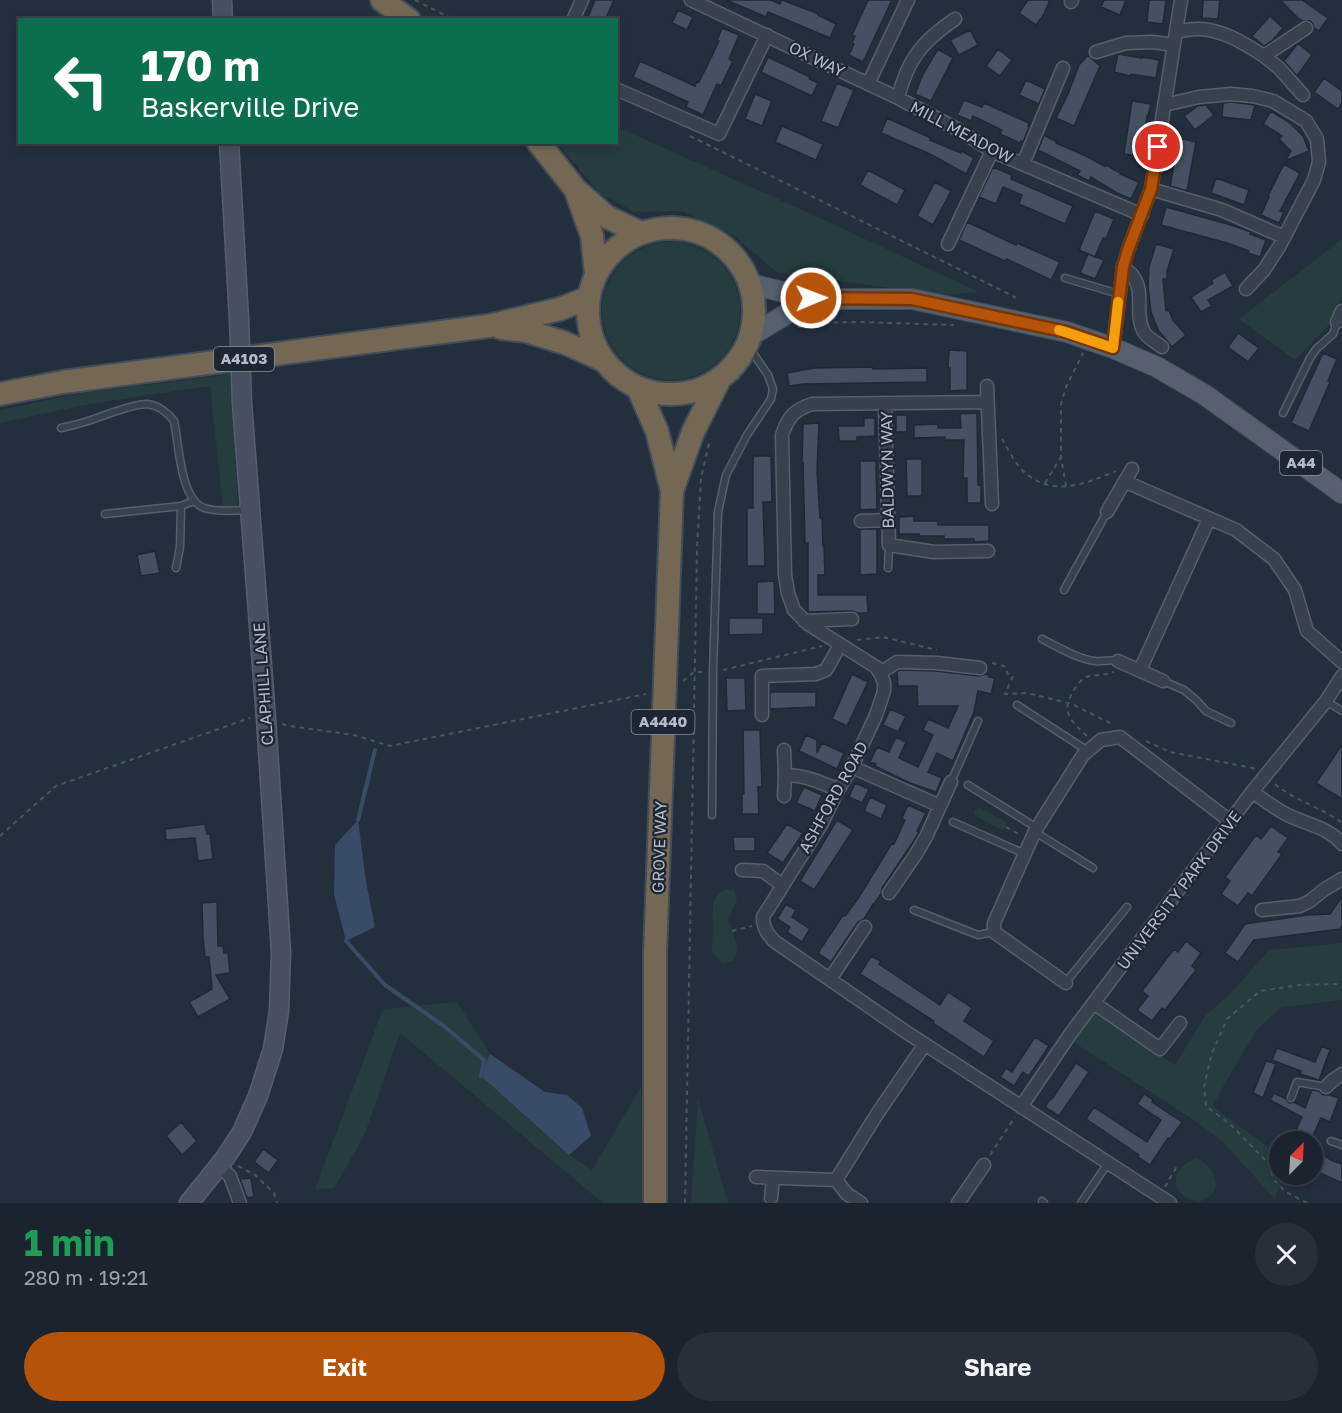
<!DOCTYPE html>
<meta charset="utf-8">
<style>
:root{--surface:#1b232e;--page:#282f3a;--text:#f1f3f6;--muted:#a0a4aa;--line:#39404a;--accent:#b45309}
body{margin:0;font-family:"Golos Text",sans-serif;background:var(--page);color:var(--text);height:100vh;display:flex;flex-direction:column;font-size:22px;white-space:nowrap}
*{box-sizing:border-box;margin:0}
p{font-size:20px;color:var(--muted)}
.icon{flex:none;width:33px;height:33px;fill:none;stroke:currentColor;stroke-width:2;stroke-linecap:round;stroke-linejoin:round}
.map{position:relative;height:1203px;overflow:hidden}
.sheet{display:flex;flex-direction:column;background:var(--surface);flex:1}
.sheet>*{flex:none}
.top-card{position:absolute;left:18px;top:18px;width:600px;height:126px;border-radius:0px;box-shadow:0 3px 9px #0003,0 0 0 2px var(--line);background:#0b6e4f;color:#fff;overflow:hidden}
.needle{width:39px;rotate:24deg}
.controls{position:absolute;left:1269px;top:1131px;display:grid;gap:12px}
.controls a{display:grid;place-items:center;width:54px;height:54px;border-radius:50%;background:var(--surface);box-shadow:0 3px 9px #0003,0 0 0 2px var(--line);font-size:30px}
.pin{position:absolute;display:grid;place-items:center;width:51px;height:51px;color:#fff;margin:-26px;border:3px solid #fff;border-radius:50%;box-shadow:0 2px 6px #0007}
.me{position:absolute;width:66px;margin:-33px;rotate:89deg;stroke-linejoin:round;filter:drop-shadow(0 0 4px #0008)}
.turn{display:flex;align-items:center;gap:21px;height:126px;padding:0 24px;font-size:27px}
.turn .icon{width:78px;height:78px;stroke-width:2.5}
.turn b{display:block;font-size:42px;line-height:51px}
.round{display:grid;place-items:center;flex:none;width:63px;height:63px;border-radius:32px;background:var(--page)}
.headline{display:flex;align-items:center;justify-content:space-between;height:102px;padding:0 24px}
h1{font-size:36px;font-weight:700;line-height:45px;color:#1e9e55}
.cta{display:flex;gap:12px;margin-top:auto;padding:12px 24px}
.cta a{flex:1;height:69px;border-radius:36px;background:var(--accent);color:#fff;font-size:24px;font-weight:700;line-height:69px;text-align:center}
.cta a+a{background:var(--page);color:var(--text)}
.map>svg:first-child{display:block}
.green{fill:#263c3f}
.water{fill:#394c67}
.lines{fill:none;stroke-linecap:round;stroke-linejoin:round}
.stream{stroke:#394c67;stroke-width:4}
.building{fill:#455162;stroke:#1f2835;stroke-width:1.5}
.lane-casing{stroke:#565f6c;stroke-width:9}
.street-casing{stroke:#565f6c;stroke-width:15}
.secondary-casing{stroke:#565f6c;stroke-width:21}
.primary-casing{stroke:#414a57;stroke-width:22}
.highway-casing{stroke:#434c59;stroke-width:26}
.path{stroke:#44595c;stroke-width:2;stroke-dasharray:4.5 4.5;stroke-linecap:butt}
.lane{stroke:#38414e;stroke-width:6}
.street{stroke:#38414e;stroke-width:12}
.secondary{stroke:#465061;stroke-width:18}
.primary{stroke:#56606e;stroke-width:20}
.highway{stroke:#746855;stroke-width:22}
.secondary-bridge-casing{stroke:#565f6c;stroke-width:21;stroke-linecap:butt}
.secondary-bridge{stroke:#465061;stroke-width:18}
.route-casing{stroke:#753606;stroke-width:15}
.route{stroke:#b45309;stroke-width:10}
.slow{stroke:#f59e0b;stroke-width:10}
.labels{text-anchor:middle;stroke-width:4.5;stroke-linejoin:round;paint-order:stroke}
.shield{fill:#1d2633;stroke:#878f9c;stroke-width:1.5}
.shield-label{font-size:15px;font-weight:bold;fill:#b4bcc9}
.street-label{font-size:16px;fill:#b4bcc9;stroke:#1d2633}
</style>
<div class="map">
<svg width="1342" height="1203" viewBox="0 0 1342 1203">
<rect width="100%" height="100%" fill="#242f3e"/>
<path class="green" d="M617,127L807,212L979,292L941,295L777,272L733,235L681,211L635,212L600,194L557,143L616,142Z
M1342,239V295L1332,322L1295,360L1239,319Z
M602 311a69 69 0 1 1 138 0a69 69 0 1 1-138 0Z
M231,374L238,507H223L210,386L89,404L0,423V410L77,394Z
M979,807L1006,822V827L1002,830L974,815V810Z
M726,889L734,891L737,899L728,920C732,925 731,928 733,934C737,945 741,951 732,961L722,963L712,952L713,903L719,893Z
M1342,943V1000L1280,1008L1255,1032L1212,1106L1267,1146L1283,1181L1274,1198L1221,1140L1191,1118L1073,1042L1094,1012L1175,1065L1205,1016L1231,993L1269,950Z
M457,1002L490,1054L481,1076L569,1155L592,1170L641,1087L644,1203H603L400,1033L364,1136L334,1188L315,1189L383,1009Z
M698,1099L728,1203H691Z
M1196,1158C1218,1168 1226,1194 1198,1202C1168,1195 1169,1169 1196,1158Z"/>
<path class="water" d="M358,820L366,882L375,927L346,941L334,894L335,845Z
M490,1054L545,1092L567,1095L582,1108L591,1136L569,1155L481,1076Z"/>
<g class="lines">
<path class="stream" d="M358,820L375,750
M346,941L385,985L444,1026L484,1060L481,1076"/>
</g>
<path class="building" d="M595,0H614L605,20H587Z
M726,0H771L780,4L782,0L819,14L818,15L836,24L830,38L768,12L766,17Z
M868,0H892L863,62L849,55L854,44L852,43L855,36L852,35Z
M1028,0H1050L1044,14L1036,25L1019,13Z
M1104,0H1126L1120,15L1101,7Z
M1149,0H1166L1163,24L1147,22Z
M1203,0H1220L1218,19L1202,18Z
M1280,0H1302L1328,18L1319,31L1314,28L1313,24L1310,21H1303L1298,18Z
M678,10L693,17L687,30L672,23Z
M1270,16L1283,28L1272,41L1264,46L1252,36Z
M722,28L739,35L729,59L733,61L721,86L717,84L703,115L686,107L688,102L633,77L640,61L695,86L697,81L699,82L710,60L719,41L717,40Z
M970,30L978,45L959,55L950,40Z
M1298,43L1312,55L1297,76L1284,61Z
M938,49L953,58L931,101L915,94L923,74Z
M998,49L1012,60L1000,76L986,66Z
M1118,54L1142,58V57L1159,60L1156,78L1131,74L1130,76L1114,72Z
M1088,55L1100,66L1074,126L1056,118L1068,94L1079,65Z
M768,57L810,77L809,79L818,83L812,96L761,72Z
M1324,78L1342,91V103L1338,109L1314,92Z
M1026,80L1045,89L1039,104L1019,95Z
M837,83L854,90L838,128L821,121Z
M755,94L772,101L762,126L745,119Z
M964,100L982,107L984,103L1029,123L1028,126L1029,127L1023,142L1021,141L1020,143L1000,134L1002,130L973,116L971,121L957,115Z
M1132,101L1151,104L1148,116H1147L1143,157L1124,154Z
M1231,102L1255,105L1251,120L1222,117L1223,103Z
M1206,105L1214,115L1195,130L1184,116L1198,106Z
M1271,111L1290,123L1303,136L1309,151L1285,161L1291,151L1279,139L1282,136L1263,124Z
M887,118L931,138L930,140L961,153L962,151L974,158L966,174L930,154L881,133Z
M782,126L823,144L816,160L775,142Z
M1044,135L1057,142L1056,143L1088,157L1104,166H1108L1120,173V174L1139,182L1131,199L1117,193L1091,177L1089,181L1077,175L1080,171L1038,150Z
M1179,138L1196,142L1187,191L1170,186Z
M1284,164L1300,173L1280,211L1284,212L1279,223L1261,215L1269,197L1268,196Z
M993,167L1012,175L1011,179L1073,206L1065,224L1019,204L1022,195L1003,187L996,204L979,197Z
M868,170L905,190L897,205L860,185Z
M1216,178L1249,190L1244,205L1211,193Z
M935,182L951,191L933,225L917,216Z
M1166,207L1231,225L1251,232L1250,234L1266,240L1260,257L1248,253L1249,251L1227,243L1161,225Z
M1095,211L1114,219L1106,239L1103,238L1095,257L1079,250Z
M967,222L1016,245L1017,243L1060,262L1051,280L1007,259L1005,261L959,240Z
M1156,244L1174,249L1167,271V279H1163L1166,311L1169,310L1173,320L1186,335L1172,347L1158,330L1151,312L1148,286L1149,267Z
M1088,254L1104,260L1095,279L1080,273Z
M1225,272L1233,286L1208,300L1212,306L1201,312L1191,297L1213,283L1211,280Z
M1238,333L1259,348L1248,362L1228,347Z
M949,350L967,351V390L950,391V368H948Z
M1323,353L1337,359L1328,381L1330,382L1309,431L1291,423Z
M873,367V369L927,368V382L803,384L789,386L787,373L814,368Z
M977,413L978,485H981V503H967V478H963L964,440H945V437L914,438V425L938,424V428H961L960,414Z
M896,415H907V432H896Z
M864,418H875V436L857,437V441H839L838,426H864Z
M819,423L817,470L820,518H822L823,546H824L825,575H818V595H867L868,613H857L852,611L808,612V543H805L803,463H802L803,424Z
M753,456H771L772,502H763L765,566H747V508H753Z
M906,459H922V496H907Z
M860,461H876L877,509L860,510Z
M914,516V521H938V525H989V541L974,542V539H944V536H919V534H899V517Z
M860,529H877V574L860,575Z
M155,551L160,573L141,576L137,555Z
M774,581L775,614H757V582Z
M729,618H763V634L729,635Z
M899,670L936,671L979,676L985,674L989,675V677L995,678L991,694L978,691L974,712L953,761L937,753L928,772L942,778L936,792L910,783L875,766L876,764L870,762L877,747L889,752L896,737L906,742L899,758L918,767L933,735L923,730L928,719L948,728L958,706H918L917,686H898L897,672Z
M852,674L868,682L847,726L832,719Z
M726,678H745L746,710L727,711Z
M770,692H816V707L770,709Z
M890,709L906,716L898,732L883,725Z
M743,730H760L762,787H758L759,814H742V794H744Z
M806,735L817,740V753L822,743L844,753L837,769L799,751Z
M1342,745V799L1316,783Z
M855,783L869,789L862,803L849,797Z
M804,787L822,795L815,811L796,803Z
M870,797L887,805L881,819L864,811Z
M908,805L926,813L917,831L919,832L915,839L882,888L881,894L874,904H873L864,919L858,922L831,962L818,953L843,915L845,916L859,897L892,843L894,844L905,820L902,818Z
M837,820L853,830L814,890L800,881Z
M205,824L207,834H210L213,859L198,861L195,838L166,840L165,829Z
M787,824L803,833L783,863L767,853Z
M1271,826L1288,838L1278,852L1282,854L1252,896L1248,893L1238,906L1221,894L1230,881L1225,877L1256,835L1261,839Z
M733,837H755V851H734Z
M1342,897V926L1340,929L1254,940L1238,962L1225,953L1245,924L1307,915L1330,914Z
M217,902L218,946H223L224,953H228L230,973L216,975L230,999L198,1017L189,1002L212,989L209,957H205L203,939L202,903Z
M786,904L796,910L792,917L810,929L802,942L787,932L790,927L777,919Z
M1186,941L1201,953L1192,966L1196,970L1165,1010L1162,1008L1152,1021L1137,1010L1148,996L1142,991L1174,949L1178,952Z
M871,956L881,961L879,964L940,1005L948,992L972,1008L964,1021L994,1041L984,1057L933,1023L934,1021L860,974Z
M1035,1037L1049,1046L1029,1076L1023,1072L1014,1086L1000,1077L1006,1068L1012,1072Z
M1322,1046L1330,1050L1319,1080L1300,1074L1301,1071L1272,1060L1277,1048L1315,1062Z
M1266,1061L1276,1064L1263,1098L1253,1093Z
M1076,1063L1089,1072L1059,1116L1045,1107L1051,1098L1052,1099Z
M1312,1090L1319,1091L1323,1095H1329L1339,1098L1330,1122L1321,1118L1310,1142H1303L1293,1137L1302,1117L1270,1100L1274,1093L1286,1099L1289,1103L1294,1102L1305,1108Z
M1144,1094L1153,1100L1152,1102L1182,1122L1170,1139L1168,1138L1150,1165L1138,1157L1139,1155L1086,1119L1094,1107L1147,1142L1161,1120L1137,1104Z
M181,1122L197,1141L182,1155L166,1136Z
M263,1149L278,1160L269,1173L254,1162Z
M1312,1149L1333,1161L1342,1164V1183L1312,1169Z
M251,1178L254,1197L247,1198L240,1179Z"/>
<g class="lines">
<defs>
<path id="lane" d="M1065,278L1119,294
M1283,413L1310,358L1317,348L1322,344L1333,334L1337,322
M61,428C70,426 79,424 88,421C104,416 131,404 147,404C158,405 168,413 174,421C179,444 180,499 204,508C217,512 233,511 247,510
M105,514L181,506
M176,568L180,547L181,506L194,501
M888,568L889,545
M1064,590L1107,512
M1042,639C1058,647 1078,659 1095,661C1103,662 1110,659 1118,661
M1163,681L1184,690L1196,700L1206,711L1231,723
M1326,701L1342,711
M1017,705L1088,751
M951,782L978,721
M968,785L1037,828
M712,815L713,672L718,512L726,475L747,435L771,399L773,389L768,375L755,356L747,348
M953,822L1025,854
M1035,832L1093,868
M914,910L978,935L994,932
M1070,977L1127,907
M1291,1098L1297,1082L1326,1087
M1331,1141L1342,1145
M1042,1201L1044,1203
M1081,1203L1108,1163"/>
<path id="street" d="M691,0L898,98L957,129L992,151L1142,215
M1071,2L1072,0
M573,20L582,0
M1176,32C1182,31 1189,29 1196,29C1220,28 1244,43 1264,56L1306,28
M1096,52L1126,43L1153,42L1174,45
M1264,56L1279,68L1303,95
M868,84L908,0
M616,89L719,134L767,35
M898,98C908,58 922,42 955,19
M1164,105L1199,97L1231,94L1252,96L1273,101L1306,121L1317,139L1319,162L1314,180L1279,247L1264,270L1246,289
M1023,164L1063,68
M1151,189L1222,210L1284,237
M948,244L992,151
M1123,267C1126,270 1131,273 1133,276C1145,292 1134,315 1144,332C1147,338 1156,342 1162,347
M1337,322L1342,311
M1113,348L1123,267L1128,250L1151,189L1181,0
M987,386L992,504
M987,402L812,404C794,410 788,417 782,435L785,575L788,593L794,610L808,624L876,667L881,675L884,683V691L876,715L852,767L838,790L822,823L763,917C763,928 767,933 774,941L906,1032L1170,1203
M885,403L889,545L934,552L988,551
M1126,482L1236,530L1274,559L1295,590L1307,631L1342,662
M1107,512L1132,469
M861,521L887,520
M804,621L852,619
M1118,661L1163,681
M1140,670L1209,519
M880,673L897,662L937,663L980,668
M762,715V676L816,674L826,670L840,645
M784,750L785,775L784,796
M852,767L940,806
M785,775C804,775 821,782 838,790
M1252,792C1263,799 1273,807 1284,813C1303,824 1328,826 1342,844
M742,870L763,871L782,885
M889,893L916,854L926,837L951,782
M1262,910L1300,906L1310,901L1325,889L1342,879
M830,979L865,927
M1066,983L994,932V923L1035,831L1083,755L1101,740L1120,737L1230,821
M1094,1003L1160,1049L1180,1023
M1326,1087L1332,1081L1342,1074
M1021,1107L1071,1033L1252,792L1326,701L1342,676
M219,1166L230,1176L240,1203
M756,1177L836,1180
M836,1180L877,1114L925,1044
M836,1180L847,1194L861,1203
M771,1198L773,1178
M958,1203L984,1165"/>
<path id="secondary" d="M222,0L223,20
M229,142L239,319
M189,1203L225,1158L242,1132L258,1096L273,1049L279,1011L281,952L266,718L242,403"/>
<path id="primary" d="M751,284L811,299H912L1067,332L1113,348L1157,367L1205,395L1342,493
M752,335L811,299"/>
<path id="highway" d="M382,0L409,20
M538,142L576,190L607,217L641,233
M576,191L592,236L596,273
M588 311a83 83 0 1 1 166 0a83 83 0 1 1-166 0Z
M501,328L526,331L565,343L603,360
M638,388L657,431L672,491L655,954V1203
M0,394L63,382L488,326L560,309L588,298
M672,491L693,432L719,380"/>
</defs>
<use href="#lane" class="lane-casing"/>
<use href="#street" class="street-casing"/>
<use href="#secondary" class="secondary-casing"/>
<use href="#primary" class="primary-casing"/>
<use href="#highway" class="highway-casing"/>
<path class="path" d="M415,0L455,20
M690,136L1015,297L1012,303
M798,327L813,323L858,322L954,325
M737,380L750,363
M1002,439C1008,449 1014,462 1023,471C1052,498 1085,484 1116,471
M1045,483L1061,457
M1066,486L1061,457V404L1066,387L1083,353
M857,640L883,637L937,650
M992,663L1004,666L1008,674L1013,676L1005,694L1027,693L1072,704L1114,725
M723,670L822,646
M683,681L694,672H705
M282,724L289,726L354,735L390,746L646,694
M1087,736C1072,722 1060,712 1073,692C1076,687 1080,680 1086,677C1094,674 1105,676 1114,672
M1146,741L1170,752L1253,768L1256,770
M1275,784C1295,801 1321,807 1342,823
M1006,827L1020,835
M0,836L56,786L250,718
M732,931L752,926
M990,1155L1015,1117
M238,1166L255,1175L274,1193L277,1203
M1165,1187L1176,1168L1179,1170
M685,1203L697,549L701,478L710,439
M1307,1203L1286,1192L1274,1180L1269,1164L1232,1126L1206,1106L1204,1086L1212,1053L1227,1019L1260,991L1300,985L1342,984"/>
<use href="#lane" class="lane"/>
<use href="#street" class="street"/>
<use href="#secondary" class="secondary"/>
<use href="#primary" class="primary"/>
<use href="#highway" class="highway"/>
<defs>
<path id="secondary-bridge" d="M239,319L242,403"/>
</defs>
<use href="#secondary-bridge" class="secondary-bridge-casing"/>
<use href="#secondary-bridge" class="secondary-bridge"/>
</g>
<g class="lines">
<defs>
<path id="route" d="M811,298L912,299L1067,332L1113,348L1123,267L1128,250L1151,189L1158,147"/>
</defs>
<use href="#route" class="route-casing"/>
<use href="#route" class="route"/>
<path class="slow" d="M1059,330L1113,348L1118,302"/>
</g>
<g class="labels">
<g class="shield">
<rect x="214" y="347" width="60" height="24" rx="4.5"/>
<rect x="1280" y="451" width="42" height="24" rx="4.5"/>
<rect x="631.5" y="710" width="63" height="24" rx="4.5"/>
</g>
<g class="shield-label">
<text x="244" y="364">A4103</text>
<text x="1301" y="468">A44</text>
<text x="663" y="727">A4440</text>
</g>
<g class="street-label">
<text transform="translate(817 59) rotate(26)" y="6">OX WAY</text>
<text transform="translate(962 132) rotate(28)" y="6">MILL MEADOW</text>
<text transform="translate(887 470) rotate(-91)" y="6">BALDWYN WAY</text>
<text transform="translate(263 684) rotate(-94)" y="6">CLAPHILL LANE</text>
<text transform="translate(833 797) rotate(-61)" y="6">ASHFORD ROAD</text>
<text transform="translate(659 847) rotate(-88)" y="6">GROVE WAY</text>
<text transform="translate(1179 890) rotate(-53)" y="6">UNIVERSITY PARK DRIVE</text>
</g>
</g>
</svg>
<div class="controls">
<a><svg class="needle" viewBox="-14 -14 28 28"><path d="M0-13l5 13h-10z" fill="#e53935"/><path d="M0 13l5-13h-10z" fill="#a0a4aa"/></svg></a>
</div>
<div class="pin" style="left:1158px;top:147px;background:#d93025"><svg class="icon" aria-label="arrive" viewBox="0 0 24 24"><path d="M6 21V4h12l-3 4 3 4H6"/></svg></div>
<svg class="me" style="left:811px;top:298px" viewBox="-20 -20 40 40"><circle r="17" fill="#b45309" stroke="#fff" stroke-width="3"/><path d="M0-11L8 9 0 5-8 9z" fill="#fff"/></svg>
<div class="top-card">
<div class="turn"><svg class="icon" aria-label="left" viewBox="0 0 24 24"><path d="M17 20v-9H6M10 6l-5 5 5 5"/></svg><div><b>170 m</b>Baskerville Drive</div></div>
</div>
</div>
<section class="sheet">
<div class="headline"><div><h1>1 min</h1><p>280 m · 19:21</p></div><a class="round"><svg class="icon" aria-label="close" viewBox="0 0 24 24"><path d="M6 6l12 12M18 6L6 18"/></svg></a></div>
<div class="cta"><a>Exit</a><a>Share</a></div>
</section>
